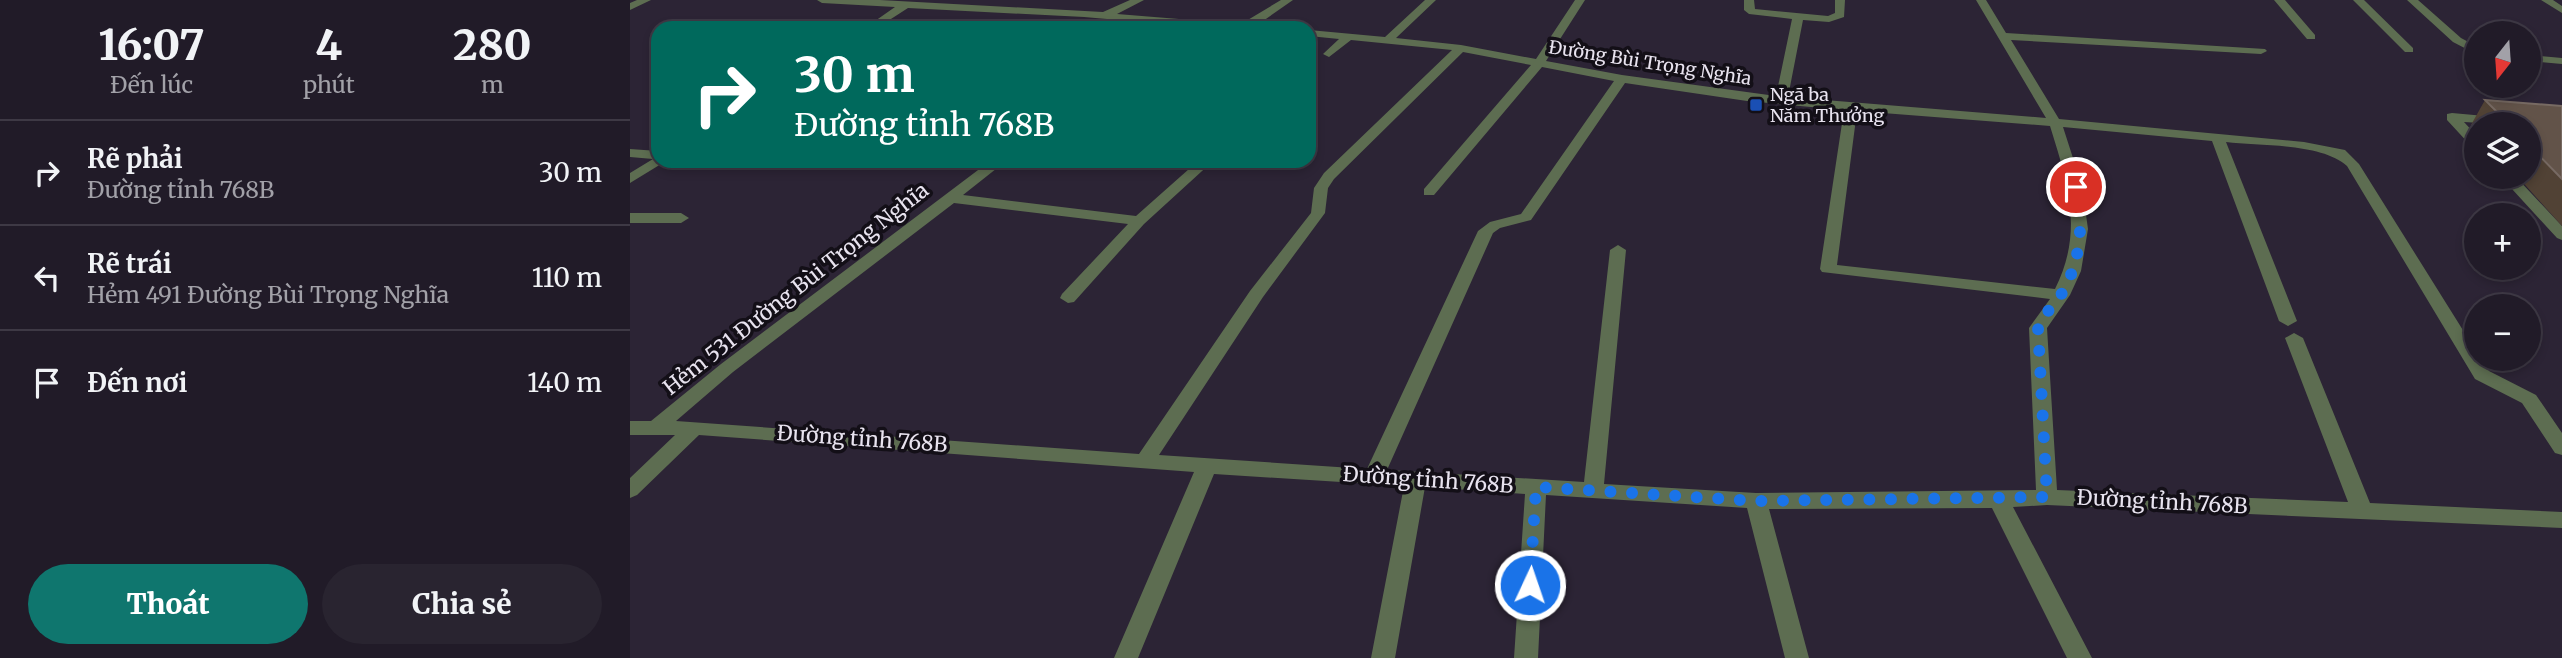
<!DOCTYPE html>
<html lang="vi">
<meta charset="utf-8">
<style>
:root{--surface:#211b28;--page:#292430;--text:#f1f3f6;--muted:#a2a1a8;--line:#3e3945;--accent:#0f766e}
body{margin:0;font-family:Merriweather,serif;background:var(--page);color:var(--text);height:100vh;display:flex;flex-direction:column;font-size:26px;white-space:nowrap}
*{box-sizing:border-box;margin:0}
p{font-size:23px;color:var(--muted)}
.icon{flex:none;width:38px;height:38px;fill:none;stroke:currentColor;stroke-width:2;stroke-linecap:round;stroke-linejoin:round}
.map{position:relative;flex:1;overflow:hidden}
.details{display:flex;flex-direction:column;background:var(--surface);width:630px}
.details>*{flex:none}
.banner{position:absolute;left:21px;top:21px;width:665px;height:147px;border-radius:21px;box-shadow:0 4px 10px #0003,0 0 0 2px var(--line);background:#00695c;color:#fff;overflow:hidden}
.needle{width:46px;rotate:197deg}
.controls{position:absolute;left:1834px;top:21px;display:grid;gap:14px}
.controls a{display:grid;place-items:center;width:77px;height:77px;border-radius:50%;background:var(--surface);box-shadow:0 4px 10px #0003,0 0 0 2px var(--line);font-size:35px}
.pin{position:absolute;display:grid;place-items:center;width:60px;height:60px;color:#fff;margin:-30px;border:4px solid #fff;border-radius:50%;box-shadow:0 2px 7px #0007}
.me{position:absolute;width:77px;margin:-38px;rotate:3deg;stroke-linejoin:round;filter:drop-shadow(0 0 5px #0008)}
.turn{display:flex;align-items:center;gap:24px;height:147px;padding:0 28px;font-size:32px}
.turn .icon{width:91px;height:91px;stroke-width:2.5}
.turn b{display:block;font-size:49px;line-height:60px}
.eta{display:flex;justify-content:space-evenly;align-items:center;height:119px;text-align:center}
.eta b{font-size:42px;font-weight:800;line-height:49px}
.cta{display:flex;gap:14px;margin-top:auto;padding:14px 28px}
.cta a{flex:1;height:80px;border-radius:42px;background:var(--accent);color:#fff;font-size:28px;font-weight:800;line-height:80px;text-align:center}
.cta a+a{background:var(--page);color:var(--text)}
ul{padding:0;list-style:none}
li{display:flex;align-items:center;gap:21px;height:105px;padding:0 28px;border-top:2px solid var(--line)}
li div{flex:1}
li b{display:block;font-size:26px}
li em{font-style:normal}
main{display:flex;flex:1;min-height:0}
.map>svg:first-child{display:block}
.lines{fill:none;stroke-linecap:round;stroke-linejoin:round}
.minor{fill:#5d6d51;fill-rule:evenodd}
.wall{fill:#514235}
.building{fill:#625349;stroke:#776a63;stroke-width:2}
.route{stroke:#1a73e8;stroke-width:12;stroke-dasharray:0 21.6}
.transit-dot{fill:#1a4fb4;stroke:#130f17;stroke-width:2.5}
.labels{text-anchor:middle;stroke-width:7;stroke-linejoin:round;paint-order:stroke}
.far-street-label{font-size:18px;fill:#e8e3ef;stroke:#130f17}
.far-poi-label{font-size:18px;fill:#e8e3ef;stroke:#130f17;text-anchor:start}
.street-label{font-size:21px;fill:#e8e3ef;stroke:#130f17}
</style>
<main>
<section class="details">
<div class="eta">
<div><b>16:07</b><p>Đến lúc</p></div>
<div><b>4</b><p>phút</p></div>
<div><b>280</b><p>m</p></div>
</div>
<ul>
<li><svg class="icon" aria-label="right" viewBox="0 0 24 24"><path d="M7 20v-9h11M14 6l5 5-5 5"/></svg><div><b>Rẽ phải</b><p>Đường tỉnh 768B</p></div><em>30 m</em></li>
<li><svg class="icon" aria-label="left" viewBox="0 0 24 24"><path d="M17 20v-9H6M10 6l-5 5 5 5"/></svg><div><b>Rẽ trái</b><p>Hẻm 491 Đường Bùi Trọng Nghĩa</p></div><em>110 m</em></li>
<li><svg class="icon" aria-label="arrive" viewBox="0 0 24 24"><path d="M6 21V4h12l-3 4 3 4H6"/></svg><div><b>Đến nơi</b></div><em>140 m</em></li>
</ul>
<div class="cta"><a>Thoát</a><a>Chia sẻ</a></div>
</section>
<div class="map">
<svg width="1932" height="658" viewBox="0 0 1932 658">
<rect width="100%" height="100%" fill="#2c2435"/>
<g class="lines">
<path class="minor" d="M7,0H21L0,10V3Z
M187,0H250L473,12L500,0H514L487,14L611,24L651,0H663L623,28H580L454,17L278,8L247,28H235L265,7L192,3Z
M795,0H806L766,38L831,45L906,59L945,0H955L916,61L992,75L1146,96L1162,19L1119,14L1114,10V0H1124L1125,9L1198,16L1205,13V0H1215L1214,17L1199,22L1173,20L1158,97L1416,118L1346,0H1356L1376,33L1635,49L1637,51L1631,54L1381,40L1429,119L1674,142L1715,150L1729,164L1846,351V359H1851L1859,371L1906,395L1932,433V455L1925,453L1892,403L1845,379L1717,166C1692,143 1630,146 1596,142L1667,321L1658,326L1649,321L1582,141L1433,127L1452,186L1458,229L1451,271L1440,295L1417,328L1427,490L1718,502L1655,338L1664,333L1673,338L1740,503L1932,512V528L1417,505L1383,507L1462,658H1437L1362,508L1139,509L1179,658H1155L1117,508L916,495L908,658H884L895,494L795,487L765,658H741L774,486L584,474L508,658H484L564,472L69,435L7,495L0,498V478L45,435H0V421H21L91,364L360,161H376L333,195L506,216L568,161H583L514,224L444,302L438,303L430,298L432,294L498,224L324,203L103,372L46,421L509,454L620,291L681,213L684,188L694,173L822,50L721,40L699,57L693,54L709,39L679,36V30L755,37ZM833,52L901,65L794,189V195H804L912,67L984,81L891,214L860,222L848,231L737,469L529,455L633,297L695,213L698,188L704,179ZM995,83L1117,101L1214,110L1190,269L1192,272L1420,299L1399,328L1406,490L1126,493L974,484L996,250L988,245L980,250L954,482L757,470L863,233L870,228L901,220ZM1227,111L1420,126C1438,184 1454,231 1425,289L1207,265Z
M1644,0H1655L1685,35V39H1677Z
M1723,0H1734L1783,48V52H1775Z
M1777,0H1788L1831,38L1846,46V54L1823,42Z
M1911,0H1923L1932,6V13Z
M1899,55L1932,58V64L1899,61Z
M1822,113L1866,117L1872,121L1868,124L1834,122L1846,135V147L1841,146L1817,120V114Z
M0,149L28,151V161H36L0,183V173L23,159L0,157Z
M1871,177H1886L1932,226V240L1927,238Z
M0,213H51L59,218L51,223H0Z"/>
</g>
<path class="wall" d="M1855,100L1932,106V226L1888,177H1899V124H1846V131L1841,125Z"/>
<path class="building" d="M1855,100L1932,106V179L1899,145V124H1879Z"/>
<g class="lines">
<path class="route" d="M900,585L906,487L1126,501L1417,497L1408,328C1413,313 1425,306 1432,293C1451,261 1454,223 1446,187"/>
</g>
<rect class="transit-dot" x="1119" y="98" width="14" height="14" rx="3.5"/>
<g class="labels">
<g class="far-street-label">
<text transform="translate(1020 63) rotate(9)" y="6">Đường Bùi Trọng Nghĩa</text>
</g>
<g class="far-poi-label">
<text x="1140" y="101">Ngã ba<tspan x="1140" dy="21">Năm Thưởng</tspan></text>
</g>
<g class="street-label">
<text transform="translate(166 289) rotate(-38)" y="7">Hẻm 531 Đường Bùi Trọng Nghĩa</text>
<text transform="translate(232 439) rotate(4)" y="7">Đường tỉnh 768B</text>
<text transform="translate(798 480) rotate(4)" y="7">Đường tỉnh 768B</text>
<text transform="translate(1532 502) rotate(3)" y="7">Đường tỉnh 768B</text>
</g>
</g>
</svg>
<div class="controls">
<a><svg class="needle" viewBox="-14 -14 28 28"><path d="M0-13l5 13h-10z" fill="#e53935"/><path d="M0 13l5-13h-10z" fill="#a2a1a8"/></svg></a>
<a><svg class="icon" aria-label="layers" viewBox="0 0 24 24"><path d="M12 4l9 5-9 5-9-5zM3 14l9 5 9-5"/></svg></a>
<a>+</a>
<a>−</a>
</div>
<div class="pin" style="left:1446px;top:187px;background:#d93025"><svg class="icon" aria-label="arrive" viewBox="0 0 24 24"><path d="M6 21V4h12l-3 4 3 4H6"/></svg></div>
<svg class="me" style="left:900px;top:585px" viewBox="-20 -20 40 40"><circle r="17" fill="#1a73e8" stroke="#fff" stroke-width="3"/><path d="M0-11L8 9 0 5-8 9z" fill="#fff"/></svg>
<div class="banner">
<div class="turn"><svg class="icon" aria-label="right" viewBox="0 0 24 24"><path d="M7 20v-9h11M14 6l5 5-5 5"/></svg><div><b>30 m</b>Đường tỉnh 768B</div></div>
</div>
</div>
</main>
